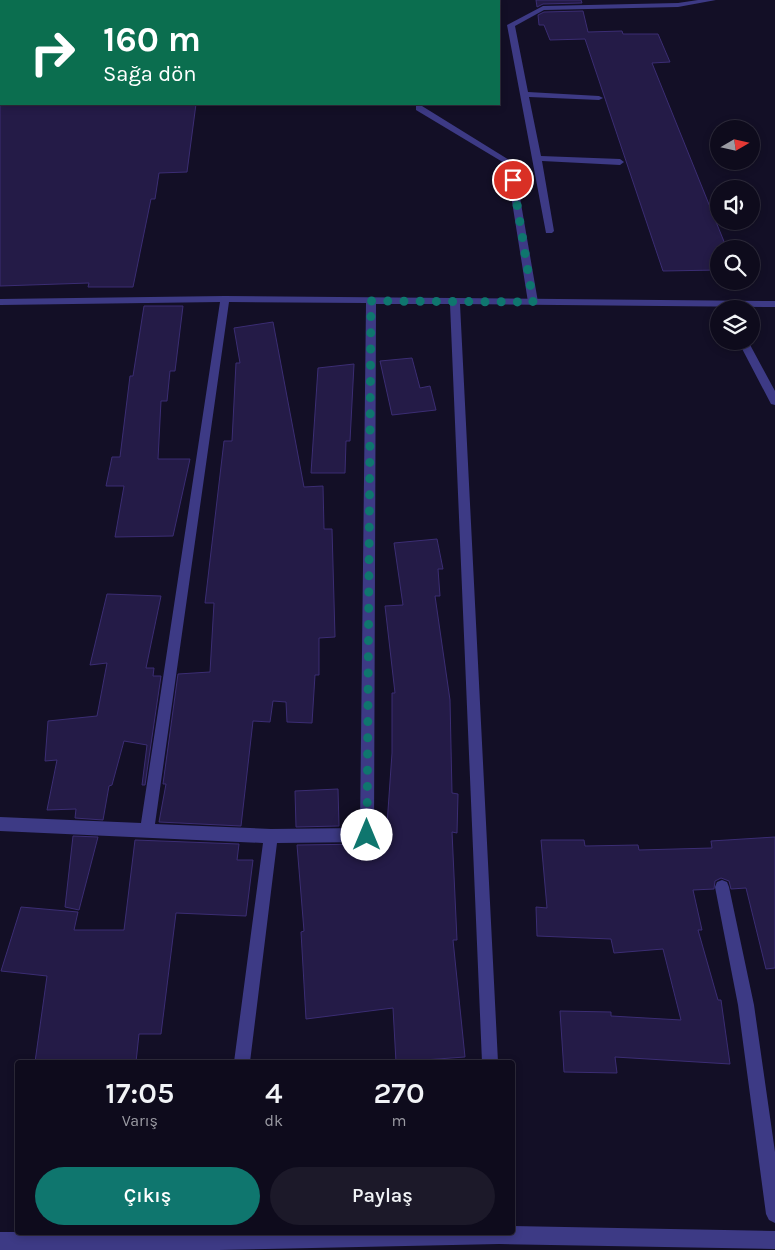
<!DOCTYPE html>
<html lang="tr">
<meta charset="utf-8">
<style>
:root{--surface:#0e0b1c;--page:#1c1929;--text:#f1f3f6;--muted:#9b9ba3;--line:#2e2b3b;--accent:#0f766e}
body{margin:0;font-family:Karla,sans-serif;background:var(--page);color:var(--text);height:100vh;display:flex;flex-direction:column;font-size:19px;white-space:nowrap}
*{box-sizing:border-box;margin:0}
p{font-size:16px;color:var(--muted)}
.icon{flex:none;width:28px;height:28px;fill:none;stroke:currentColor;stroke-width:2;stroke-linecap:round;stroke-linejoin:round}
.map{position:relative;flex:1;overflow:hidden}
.details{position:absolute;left:15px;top:1060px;width:500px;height:175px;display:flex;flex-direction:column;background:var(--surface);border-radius:5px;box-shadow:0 2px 8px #0003,0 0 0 1px var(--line)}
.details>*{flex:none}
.guide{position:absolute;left:0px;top:0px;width:500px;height:105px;box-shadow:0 2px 8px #0003,0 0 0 1px var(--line);background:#0b6e4f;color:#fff;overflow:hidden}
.needle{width:32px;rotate:81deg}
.buttons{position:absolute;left:710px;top:120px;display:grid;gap:10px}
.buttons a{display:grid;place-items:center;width:50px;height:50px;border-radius:50%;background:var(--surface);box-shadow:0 2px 8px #0003,0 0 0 1px var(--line);font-size:25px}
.pin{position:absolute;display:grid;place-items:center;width:42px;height:42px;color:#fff;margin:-21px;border:2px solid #fff;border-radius:50%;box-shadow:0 1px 5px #0007}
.me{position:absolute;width:55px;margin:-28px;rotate:0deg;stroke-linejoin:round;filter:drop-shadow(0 0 4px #0008)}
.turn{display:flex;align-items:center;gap:18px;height:105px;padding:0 20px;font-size:22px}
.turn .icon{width:65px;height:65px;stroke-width:2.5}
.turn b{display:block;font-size:35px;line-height:42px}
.eta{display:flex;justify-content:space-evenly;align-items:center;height:85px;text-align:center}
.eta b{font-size:30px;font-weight:600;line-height:35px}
.primary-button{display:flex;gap:10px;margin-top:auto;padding:10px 20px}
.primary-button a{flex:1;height:58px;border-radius:30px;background:var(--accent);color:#fff;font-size:20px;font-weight:600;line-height:58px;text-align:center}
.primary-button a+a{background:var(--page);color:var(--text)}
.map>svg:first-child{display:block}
.building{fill:#241b47;stroke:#3b2d73}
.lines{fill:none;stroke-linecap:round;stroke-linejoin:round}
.lane{fill:#3d3a85;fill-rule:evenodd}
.street{fill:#3d3a85;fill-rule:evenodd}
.route{stroke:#0f766e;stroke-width:9;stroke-dasharray:0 16.2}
</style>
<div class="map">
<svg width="775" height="1250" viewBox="0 0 775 1250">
<rect width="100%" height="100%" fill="#130f26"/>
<path class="building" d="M536,0H581L582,3L543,4L537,7Z
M583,11L588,32L622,31L623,34H658L670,62L652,63L727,249H719V270L663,271L585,39L550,40L544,25H539L538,15L544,12Z
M0,104H196L187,172L159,173L155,199H151L133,287H88L89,283L0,286Z
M144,306H183L175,371H170L167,401H161L158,459H190L173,536L115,537L124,486H106L112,457H120L130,376H133Z
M273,322L304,487L323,486L324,529H332L335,637L319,638V675H315L312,723L287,722L286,702L273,701L270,722L253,721L241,826L159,822L166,784H163L178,674L210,672L214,603H205L224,441H232L236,363H240L234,328Z
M412,358L420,388L430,386L436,410L392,415L380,361Z
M354,364L350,441H346L345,473H311L318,368Z
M437,539L443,569H438L440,596H435L450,700L452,793L458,794L457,833L452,832L457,940H453L465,1057L396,1062L393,1008L306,1019L301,932L304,931L297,845L367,844L386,839L392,753V693H395L385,606L403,605L394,543Z
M107,594L161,596L146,668H154L153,676H161L145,785H142L147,745L124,741L112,785L109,786L103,820L75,818L76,809L47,810L57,760L45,761L48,721L97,716L107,663L90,665Z
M338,789L339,826L296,827L295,791Z
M73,836L98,837L79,910L65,907Z
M775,837V968L766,969L746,888L731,889L729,881L721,878L715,881L714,889L693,890L702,930H698L718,1000H721L730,1064L615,1057L617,1073L564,1072L560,1011L611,1012V1016L681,1020L663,949L614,953L611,939L537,936L536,907L547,908L541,840H584L585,846L638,845L639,850L712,848L711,841Z
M135,840L239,844L237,860H253L246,916L176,913L161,1034H139L136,1062H35L47,976L1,971L21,907L78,912L74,930H124Z"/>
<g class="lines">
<path class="lane" d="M698,0H716L678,7L544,10L515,26L528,92L599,96L603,98L599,100L529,97L541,156L620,159L624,162L620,165L542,161L554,231L552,233H546L507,25L543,6L678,3Z
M0,7H1V11H0Z
M416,106H422L514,163L538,302L536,304H530L528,302L506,164L416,110Z"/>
<path class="street" d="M225,296L775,301V307L460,304L498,1062H482L450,304H376L374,835L372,840L367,842L277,843L250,1062H234L263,843L0,831V817L141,823L220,302L0,305V299ZM229,302L366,303L360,828L271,829L155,824Z
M738,341H748L775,391V405L771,404Z
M722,880L727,882L729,887L754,1005L775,1152V1223L769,1220L766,1214L738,1005L715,887L717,882Z
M512,1226L775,1231V1249L499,1244L218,1250H0V1232H512Z"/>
</g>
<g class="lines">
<path class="route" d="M367,835L371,301L533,302L513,180"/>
</g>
</svg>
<div class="buttons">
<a><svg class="needle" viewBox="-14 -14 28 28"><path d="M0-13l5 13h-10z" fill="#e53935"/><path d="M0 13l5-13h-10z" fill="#9b9ba3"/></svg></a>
<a><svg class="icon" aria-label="sound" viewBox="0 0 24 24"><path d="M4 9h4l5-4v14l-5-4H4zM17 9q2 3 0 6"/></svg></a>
<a><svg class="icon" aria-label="search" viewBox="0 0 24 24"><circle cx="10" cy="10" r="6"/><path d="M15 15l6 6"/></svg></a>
<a><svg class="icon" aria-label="layers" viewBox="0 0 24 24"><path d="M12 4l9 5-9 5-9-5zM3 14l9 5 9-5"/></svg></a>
</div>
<div class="pin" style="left:513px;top:180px;background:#d93025"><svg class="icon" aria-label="arrive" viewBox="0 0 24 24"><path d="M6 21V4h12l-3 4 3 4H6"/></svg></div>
<svg class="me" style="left:367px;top:835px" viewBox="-20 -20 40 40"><circle r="19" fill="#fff"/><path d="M0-13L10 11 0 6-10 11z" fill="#0f766e"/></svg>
<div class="guide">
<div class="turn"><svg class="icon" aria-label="right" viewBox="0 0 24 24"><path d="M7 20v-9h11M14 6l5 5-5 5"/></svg><div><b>160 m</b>Sağa dön</div></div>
</div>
<section class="details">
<div class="eta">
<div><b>17:05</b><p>Varış</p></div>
<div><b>4</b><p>dk</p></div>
<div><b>270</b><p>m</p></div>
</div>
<div class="primary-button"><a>Çıkış</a><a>Paylaş</a></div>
</section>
</div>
